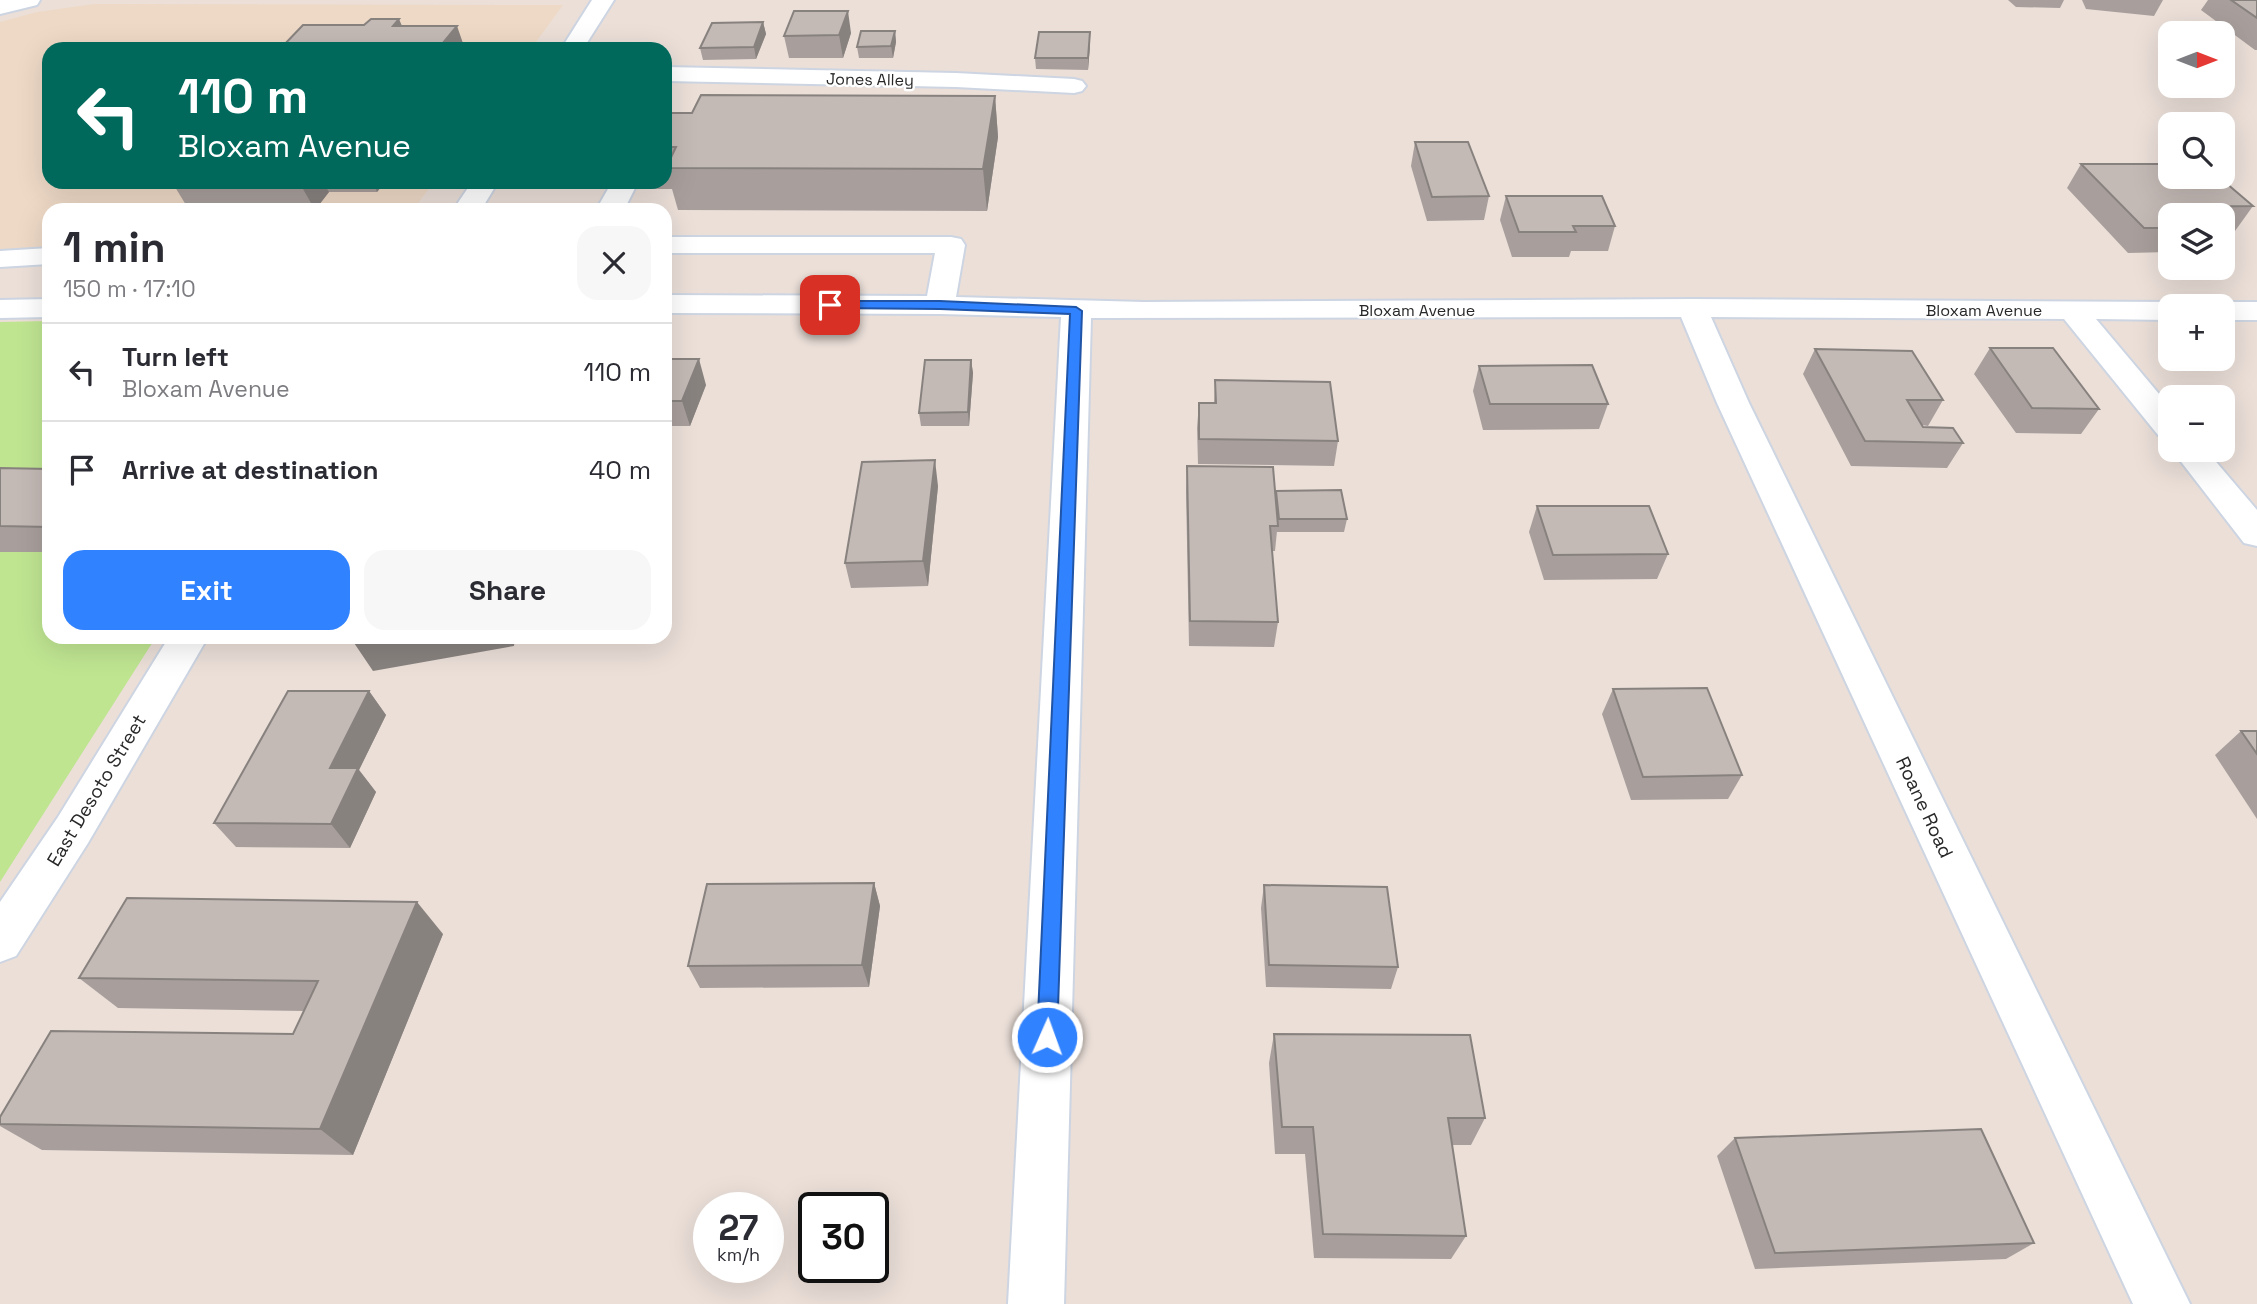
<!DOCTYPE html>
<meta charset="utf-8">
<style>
:root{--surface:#fff;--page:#f7f7f7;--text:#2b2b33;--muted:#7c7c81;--line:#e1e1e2;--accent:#3182ff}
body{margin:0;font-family:"Space Grotesk",sans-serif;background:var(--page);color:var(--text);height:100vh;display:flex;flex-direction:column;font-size:26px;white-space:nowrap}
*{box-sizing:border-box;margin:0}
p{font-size:23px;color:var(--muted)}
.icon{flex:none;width:38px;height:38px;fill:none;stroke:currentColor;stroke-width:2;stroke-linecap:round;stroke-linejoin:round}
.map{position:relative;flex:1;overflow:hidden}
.sheet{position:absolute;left:42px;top:203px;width:630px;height:441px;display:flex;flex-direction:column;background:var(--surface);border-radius:21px;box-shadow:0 7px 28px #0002}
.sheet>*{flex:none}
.hud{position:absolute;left:42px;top:42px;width:630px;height:147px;border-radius:21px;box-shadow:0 7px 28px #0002;background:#00695c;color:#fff;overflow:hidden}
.needle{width:46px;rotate:90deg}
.fabs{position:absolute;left:2158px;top:21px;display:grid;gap:14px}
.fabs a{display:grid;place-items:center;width:77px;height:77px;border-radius:14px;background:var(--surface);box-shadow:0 7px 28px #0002;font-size:35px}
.speed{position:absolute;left:693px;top:1192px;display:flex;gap:14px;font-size:35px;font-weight:700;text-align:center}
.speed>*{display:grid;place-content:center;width:91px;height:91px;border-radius:50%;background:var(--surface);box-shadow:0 7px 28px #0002;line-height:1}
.speed small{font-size:18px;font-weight:400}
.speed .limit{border:4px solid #111;border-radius:10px;background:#fff;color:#111}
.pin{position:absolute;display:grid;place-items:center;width:60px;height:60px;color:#fff;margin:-30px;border-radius:14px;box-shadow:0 4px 10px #0006}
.me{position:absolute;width:77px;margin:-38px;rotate:2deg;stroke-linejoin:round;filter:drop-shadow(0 0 5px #0008)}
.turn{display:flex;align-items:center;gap:24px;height:147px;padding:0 21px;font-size:32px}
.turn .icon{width:91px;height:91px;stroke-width:2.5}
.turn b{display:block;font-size:49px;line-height:60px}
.round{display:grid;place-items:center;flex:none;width:74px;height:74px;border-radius:21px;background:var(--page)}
.headline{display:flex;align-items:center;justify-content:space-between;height:119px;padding:0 21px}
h1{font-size:42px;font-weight:800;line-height:52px}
.button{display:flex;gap:14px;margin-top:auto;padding:14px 21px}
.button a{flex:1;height:80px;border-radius:21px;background:var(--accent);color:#fff;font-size:28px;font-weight:800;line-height:80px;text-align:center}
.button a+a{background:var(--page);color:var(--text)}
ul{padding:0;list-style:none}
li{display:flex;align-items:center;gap:21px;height:98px;padding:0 21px;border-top:2px solid var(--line)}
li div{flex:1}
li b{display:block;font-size:26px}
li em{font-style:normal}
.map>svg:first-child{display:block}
.education{fill:#eed9c6}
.green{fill:#bfe591}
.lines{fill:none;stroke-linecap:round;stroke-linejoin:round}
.minor-casing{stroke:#cdd5e2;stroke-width:4}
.minor{fill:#fff;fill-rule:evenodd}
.wall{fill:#a89f9c}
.shaded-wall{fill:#88827f}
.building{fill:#c3b9b5;stroke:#88827f;stroke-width:2}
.route{fill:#3182ff;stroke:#2054a6;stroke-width:2}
.labels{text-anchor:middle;stroke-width:5;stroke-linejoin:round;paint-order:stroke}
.far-street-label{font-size:16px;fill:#282828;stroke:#fff}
.street-label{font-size:19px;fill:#282828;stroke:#fff}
</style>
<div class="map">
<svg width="2257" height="1304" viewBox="0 0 2257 1304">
<rect width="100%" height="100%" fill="#ebdfd8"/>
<path class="education" d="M94,4L563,5L531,49H49V182H434L413,210H49V248L0,250V22L37,12Z"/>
<path class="green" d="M49,321V637H156L0,882V322Z"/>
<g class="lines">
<defs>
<path id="minor" d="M0,0H40L37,5L0,14Z
M592,0H614L583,49H561Z
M665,67L956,73L1074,79L1082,81L1086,86L1082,91L1074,93L956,87L665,81Z
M472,182H498L481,210H453Z
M612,182H638L624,210H596Z
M665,237H951L961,239L965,245L956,297L1144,302L1692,299L2170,302L2180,305L2170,306V320L2096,319L2170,407V438L2158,435L2064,319L1711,317L1749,403L2190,1304H2133L1717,403L1681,317L1091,318L1064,1304H1008L1061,317L940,314L665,313V295L927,296L935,253H665Z
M49,248V264L0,267V251Z
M49,299V317L0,318V300Z
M2222,302H2257V320H2222V306H2210Z
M2172,450H2206L2257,510V546L2244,543Z
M169,637H208L88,843L16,956L0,962V902L58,817Z"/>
</defs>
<use href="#minor" class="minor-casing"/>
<use href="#minor" class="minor"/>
</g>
<path class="wall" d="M2008,0H2064L2060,8L2016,7Z
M2082,0H2163L2154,16L2086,9Z
M2208,0H2257V50H2255L2201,10Z
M763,22L766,34L756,59L703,60L700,48Z
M895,31L896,42L893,58H859L857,47Z
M1090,32V44L1088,70L1036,69L1035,58Z
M851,33L843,58H789L784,36Z
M995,96L998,137L987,211L678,210L672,189H652L650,182H665V113H692Z
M1415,142L1489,196L1484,220L1427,221L1411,166Z
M2081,164L2253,206L2235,231H2222V215H2170V252L2128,253L2067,188Z
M172,182H385L377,192H329L315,210H189Z
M1506,196L1615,226L1608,251H1571L1569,257H1512L1500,220Z
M1990,348L2099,409L2081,434L2016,433L1974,374Z
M1815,349L1943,400L1928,426L1922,425L1923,427L1963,443L1947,468L1851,466L1803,374Z
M665,359L706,385L690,426H665Z
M971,360L973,373L969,426H921L919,413Z
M1479,366L1608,404L1599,429L1483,430L1473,391Z
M1215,380L1338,441L1334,466L1198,464L1197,428L1199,403H1214Z
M1187,466L1347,519L1344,532H1277V531L1275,551H1272L1278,622L1274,647L1189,646L1186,491Z
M0,468L49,469V552H0Z
M938,486L928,586L851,588L845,563Z
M1537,506L1668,554L1657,579L1544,580L1529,532Z
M1613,689L1742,775L1728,799L1631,800L1602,714Z
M369,691L386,715L359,770L376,792L350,848L236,847L214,823Z
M2241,731H2257V819L2215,755Z
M874,883L880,906L869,987L700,988L688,966Z
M1264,885L1398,967L1391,989L1266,987L1261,908Z
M443,934L353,1155L42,1150L0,1126V1117L293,1034L304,1011L118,1008L79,978Z
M1274,1034L1485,1118L1471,1145H1452L1466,1236L1451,1259L1314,1258L1305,1154H1275L1269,1063Z
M1735,1138L2034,1243L2006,1259L1755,1269L1717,1156Z"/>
<path class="shaded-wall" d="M848,11L851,33L843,58L839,35Z
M399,19L412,49L393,26Z
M763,22L766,34L756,59L754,47Z
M457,26L465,49H438Z
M895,31L896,42L893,58L891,46Z
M1090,32V44L1088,70V58Z
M995,96L998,137L987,211L983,169Z
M299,182H323L329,192L315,210Z
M373,182H385L377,192Z
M699,359L706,385L690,426L682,401Z
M971,360L973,373L969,426L968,412Z
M935,460L938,486L928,586L923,561Z
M350,637H515L514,646L373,671Z
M369,691L386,715L359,770L376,792L350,848L331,824L330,768Z
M874,883L880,906L869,987L862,965Z
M417,902L443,934L353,1155L320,1129Z"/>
<path class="building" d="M2231,0H2257V18Z
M794,11H848L839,35L784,36Z
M371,19H399L393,26H457L438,49H280L303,25H364Z
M763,22L754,47L700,48L712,23Z
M861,31H895L891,46L857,47Z
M1039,32H1090L1088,58H1035Z
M701,95L995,96L983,169L666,168L676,147H665V113H692Z
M1415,142H1468L1489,196L1432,197Z
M2081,164H2170V177H2219L2253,206L2173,207L2181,215H2170V228H2144Z
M1506,196H1602L1615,226H1573L1576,232H1519Z
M1990,348H2053L2099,409L2032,408Z
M1815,349L1912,351L1943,400H1907L1923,427L1953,428L1963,443L1865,441Z
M665,359H699L682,401H665Z
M925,360H971L968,412L919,413Z
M1592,365L1608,404H1490L1479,366Z
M1215,380L1330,382L1338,441L1199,439V403H1216Z
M935,460L923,561L845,563L862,462Z
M1187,466L1273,467L1278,526H1270L1278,622L1190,621Z
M0,468L49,469V527L0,526Z
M1341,490L1347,519H1279L1276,491Z
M1537,506H1649L1668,554L1553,555Z
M1707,688L1742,775L1643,777L1613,689Z
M288,691H369L330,768H358L331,824L214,823Z
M2241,731H2257V754Z
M874,883L862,965L688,966L707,884Z
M1264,885L1387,887L1398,967L1269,965Z
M127,898L417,902L320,1129L0,1124V1117L51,1031L293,1034L318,981L79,978Z
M1274,1034L1470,1035L1485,1118H1448L1466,1236L1323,1234L1313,1127H1282Z
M1981,1129L2034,1243L1775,1253L1735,1138Z"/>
<path class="route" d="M940,301L1076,307L1082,311L1057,1037L1054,1044L1047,1047L1040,1044L1037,1037L1070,314L940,309L830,308L824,305L830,301Z"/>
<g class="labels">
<g class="far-street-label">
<text transform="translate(870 79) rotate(1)" y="6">Jones Alley</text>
<text x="1417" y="316">Bloxam Avenue</text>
<text x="1984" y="316">Bloxam Avenue</text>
</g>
<g class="street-label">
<text transform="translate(96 790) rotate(-59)" y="7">East Desoto Street</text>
<text transform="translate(1925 807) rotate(65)" y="7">Roane Road</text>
</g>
</g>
</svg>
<div class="fabs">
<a><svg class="needle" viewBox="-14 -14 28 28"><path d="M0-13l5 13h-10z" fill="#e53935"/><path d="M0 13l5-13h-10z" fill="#7c7c81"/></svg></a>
<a><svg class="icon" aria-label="search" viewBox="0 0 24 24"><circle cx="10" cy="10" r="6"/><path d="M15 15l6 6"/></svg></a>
<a><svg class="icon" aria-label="layers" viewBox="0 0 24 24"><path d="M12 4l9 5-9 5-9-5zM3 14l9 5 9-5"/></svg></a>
<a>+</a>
<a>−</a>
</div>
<div class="speed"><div>27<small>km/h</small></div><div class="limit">30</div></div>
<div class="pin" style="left:830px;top:305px;background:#d93025"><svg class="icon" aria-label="arrive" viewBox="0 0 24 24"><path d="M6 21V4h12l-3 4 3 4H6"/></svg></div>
<svg class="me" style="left:1047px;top:1037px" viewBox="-20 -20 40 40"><circle r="17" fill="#3182ff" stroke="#fff" stroke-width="3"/><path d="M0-11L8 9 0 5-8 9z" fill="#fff"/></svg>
<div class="hud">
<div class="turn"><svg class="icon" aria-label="left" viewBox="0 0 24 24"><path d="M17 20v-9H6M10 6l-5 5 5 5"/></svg><div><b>110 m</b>Bloxam Avenue</div></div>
</div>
<section class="sheet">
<div class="headline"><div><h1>1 min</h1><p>150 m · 17:10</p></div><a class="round"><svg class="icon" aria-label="close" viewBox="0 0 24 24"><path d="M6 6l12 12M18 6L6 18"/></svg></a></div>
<ul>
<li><svg class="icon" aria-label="left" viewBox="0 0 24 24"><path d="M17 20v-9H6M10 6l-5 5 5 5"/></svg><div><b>Turn left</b><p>Bloxam Avenue</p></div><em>110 m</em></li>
<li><svg class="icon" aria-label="arrive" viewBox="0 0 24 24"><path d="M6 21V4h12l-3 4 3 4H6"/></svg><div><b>Arrive at destination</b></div><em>40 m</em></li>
</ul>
<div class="button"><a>Exit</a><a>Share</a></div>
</section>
</div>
